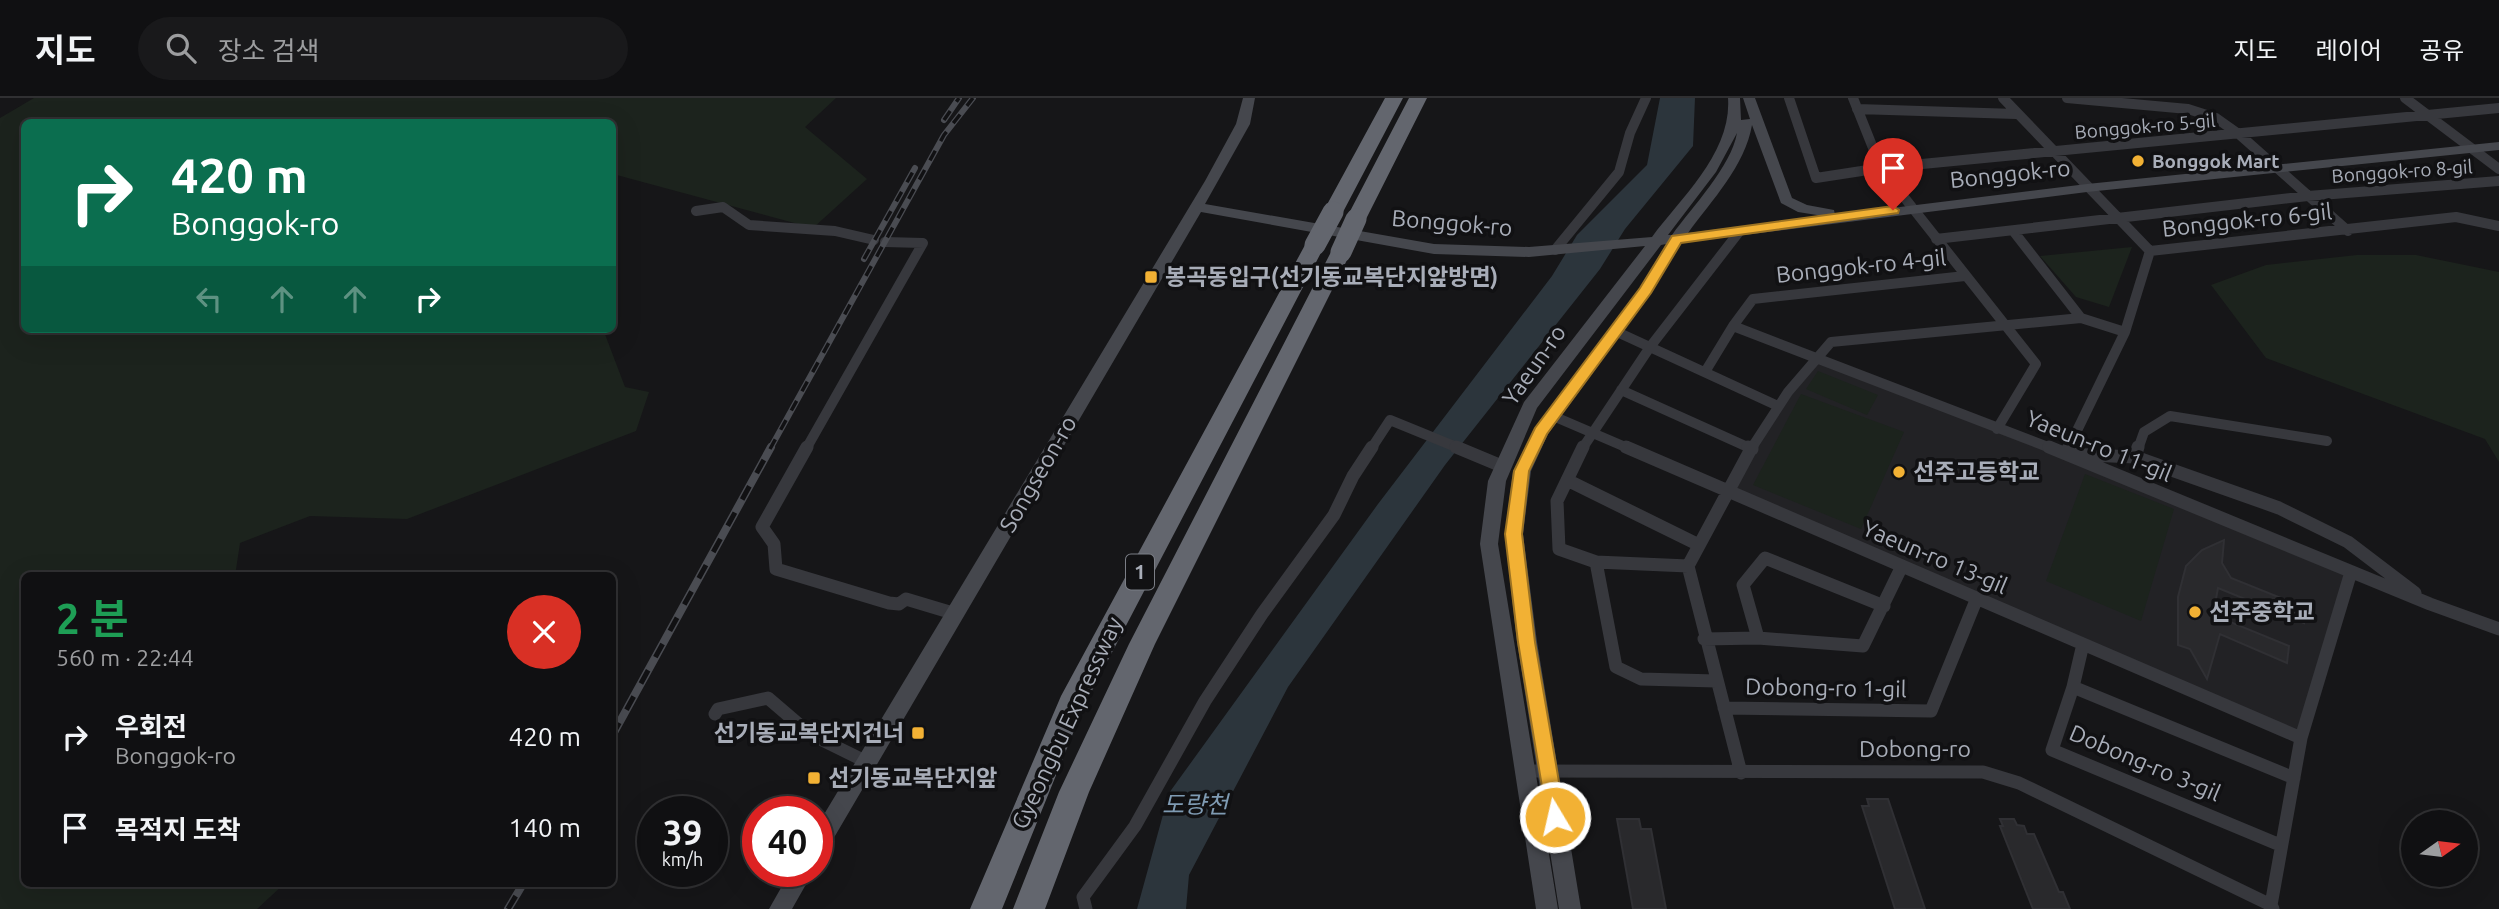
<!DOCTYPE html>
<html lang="ko">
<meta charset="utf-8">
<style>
:root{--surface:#101012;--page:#19191b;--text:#f1f3f6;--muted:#9c9d9f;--line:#303032}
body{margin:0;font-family:Ubuntu,"Noto Sans KR",sans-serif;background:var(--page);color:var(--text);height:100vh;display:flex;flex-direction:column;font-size:26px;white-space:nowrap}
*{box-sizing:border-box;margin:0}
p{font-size:23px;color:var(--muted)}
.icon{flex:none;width:38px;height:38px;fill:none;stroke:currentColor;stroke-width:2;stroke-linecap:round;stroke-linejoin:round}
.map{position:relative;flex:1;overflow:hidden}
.details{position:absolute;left:21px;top:474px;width:595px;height:315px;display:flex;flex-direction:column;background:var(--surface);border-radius:10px;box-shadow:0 7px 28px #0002,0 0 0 2px var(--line)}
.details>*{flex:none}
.top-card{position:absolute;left:21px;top:21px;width:595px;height:214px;border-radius:10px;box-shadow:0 7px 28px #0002,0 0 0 2px var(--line);background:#0b6e4f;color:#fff;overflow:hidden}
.needle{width:46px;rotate:76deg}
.buttons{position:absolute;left:2401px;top:712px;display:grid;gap:14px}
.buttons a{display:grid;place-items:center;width:77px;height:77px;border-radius:50%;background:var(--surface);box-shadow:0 7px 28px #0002,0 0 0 2px var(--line);font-size:35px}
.speed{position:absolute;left:637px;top:698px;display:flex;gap:14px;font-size:35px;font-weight:700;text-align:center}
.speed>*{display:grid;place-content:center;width:91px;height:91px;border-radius:50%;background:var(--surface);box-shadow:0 7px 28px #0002,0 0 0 2px var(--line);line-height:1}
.speed small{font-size:18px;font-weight:400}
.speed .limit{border:10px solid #d22;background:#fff;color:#111}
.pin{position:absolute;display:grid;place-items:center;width:60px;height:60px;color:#fff;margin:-72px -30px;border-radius:50% 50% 50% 0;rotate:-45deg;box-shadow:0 0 7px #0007}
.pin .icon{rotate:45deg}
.me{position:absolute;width:77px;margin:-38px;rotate:351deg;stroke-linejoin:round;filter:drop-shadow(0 0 5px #0008)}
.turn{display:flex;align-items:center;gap:24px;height:147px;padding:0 35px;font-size:32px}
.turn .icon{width:91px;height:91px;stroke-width:2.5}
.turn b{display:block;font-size:49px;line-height:60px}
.lanes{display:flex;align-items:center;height:66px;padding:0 35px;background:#0003;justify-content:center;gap:35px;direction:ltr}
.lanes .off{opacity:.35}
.round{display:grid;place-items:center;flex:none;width:74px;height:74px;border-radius:37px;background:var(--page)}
.summary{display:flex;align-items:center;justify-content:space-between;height:119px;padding:0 35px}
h1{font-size:42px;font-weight:700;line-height:52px;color:#1e9e55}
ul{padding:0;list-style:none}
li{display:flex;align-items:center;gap:21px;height:91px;padding:0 35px}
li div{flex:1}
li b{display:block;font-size:26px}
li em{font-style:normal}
header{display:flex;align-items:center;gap:42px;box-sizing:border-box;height:98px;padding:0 35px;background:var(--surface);border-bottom:2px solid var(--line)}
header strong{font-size:33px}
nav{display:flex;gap:38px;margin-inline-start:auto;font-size:24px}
.search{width:490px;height:63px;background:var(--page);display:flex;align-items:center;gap:18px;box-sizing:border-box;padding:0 24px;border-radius:38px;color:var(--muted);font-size:26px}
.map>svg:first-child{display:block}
.built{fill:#222225}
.green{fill:#1c231d}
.water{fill:#2c353c}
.building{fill:#29292c;stroke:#303034;stroke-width:2}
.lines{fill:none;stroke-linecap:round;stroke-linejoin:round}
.street-far1{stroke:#37383d;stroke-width:10}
.street{stroke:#37383d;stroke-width:13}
.secondary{fill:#45474d;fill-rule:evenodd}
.highway{fill:#63666e;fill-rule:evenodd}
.rail-far1-casing{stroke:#4a4c52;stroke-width:6}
.rail-casing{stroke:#4a4c52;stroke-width:8}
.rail-far1{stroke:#111113;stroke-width:3.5;stroke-dasharray:11;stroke-linecap:butt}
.rail{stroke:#111113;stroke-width:5;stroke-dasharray:15;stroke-linecap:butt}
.highway-bridge{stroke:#63666e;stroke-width:21}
.route{fill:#f2b134;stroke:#9d7322;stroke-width:2}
.poi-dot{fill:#f2b134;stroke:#111113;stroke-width:2.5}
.labels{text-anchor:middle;stroke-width:7;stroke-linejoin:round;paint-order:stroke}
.far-street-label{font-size:19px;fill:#a8adb8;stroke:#111113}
.far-poi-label{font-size:19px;font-weight:bold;fill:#a8adb8;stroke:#111113;text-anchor:start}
.shield{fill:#111113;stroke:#7b7e86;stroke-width:2}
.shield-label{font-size:21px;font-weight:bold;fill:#a8adb8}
.street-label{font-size:23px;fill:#a8adb8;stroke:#111113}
.poi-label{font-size:23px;font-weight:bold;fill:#a8adb8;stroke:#111113;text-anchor:start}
.water-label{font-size:24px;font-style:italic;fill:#7f9bb3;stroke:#111113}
</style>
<header>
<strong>지도</strong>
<div class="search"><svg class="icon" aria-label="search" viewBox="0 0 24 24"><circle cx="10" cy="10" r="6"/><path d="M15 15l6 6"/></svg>장소 검색</div>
<nav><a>지도</a><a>레이어</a><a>공유</a></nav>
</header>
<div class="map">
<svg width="2499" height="811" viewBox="0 0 2499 811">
<rect width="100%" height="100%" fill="#161618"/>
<path class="built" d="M1814,261L2351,474L2301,640L1727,392Z"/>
<path class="green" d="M34,0H836L805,29L867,81L813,130L613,76L612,24H24V231H571L574,235L603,231L625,289L649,294L636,333L407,421L310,418L240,445L235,478H24V786H284L257,811H0V20Z
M2132,149L2109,209L2076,199L2040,158Z
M2357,157H2416L2499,174V364L2485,341L2266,260L2211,187L2266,167Z
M1818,273L1878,297L1867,317L1806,291Z
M1801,296L1904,334L1861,431L1753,387Z
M2085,376L2174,411L2141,523L2046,483Z"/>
<path class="water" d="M1660,0H1695L1693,48L1625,131L1600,171L1445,367L1288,589L1189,777L1186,811H1137L1169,695L1378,406L1552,178L1577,137L1647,67Z"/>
<path class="building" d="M2224,442L2222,465L2231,480L2306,510L2304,525L2218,490L2213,517L2289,548L2287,565L2220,536L2207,581L2190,551L2178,547V499L2186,468L2202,452Z
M1867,701H1888L1925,811H1895L1862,708H1869Z
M1617,721H1639L1641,731H1651L1666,811H1633Z
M2000,721H2014L2017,727L2024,728L2027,736H2034L2059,794H2063L2070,811H2033L2000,728H2003Z"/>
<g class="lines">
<path class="street-far1" d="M1789,0L1816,80L1881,70L2499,10
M1853,0L1881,70L2036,266L1997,331
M2003,0L2150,153L2125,234L2068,351
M2067,0L2188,11L2216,20L2240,37L2348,133
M2405,0L2499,71
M1857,11L2016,16
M696,113L723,109L749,127L835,133L874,142
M2014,134L2081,220
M1936,141L2308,98L2499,83
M1555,152L1619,74L1630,35L1646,0
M2150,153L2456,119L2499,128
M1733,228L1753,201L1965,178
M1615,233L1778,308
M1705,274L1733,228L2053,351
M1621,292L1752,351
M1553,318L1630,351
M806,351L923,145L885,144
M1371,351L1390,322L1461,351
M1582,351L1650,249L1739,134
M1751,351L1788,294L1831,244L2081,220L2125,234
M2138,351L2144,334L2170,318L2327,343"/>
<path class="street" d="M807,349L762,429L774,446L776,471L889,505L899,506L906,501L956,516
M1456,349L1504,369
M1583,349L1557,403L1559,451L1596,464L1688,468
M1626,349L2301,640
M1748,349L1752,351
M2049,349L2430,506L2499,531
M2069,349L2066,356L2135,359L2279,410L2348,444L2415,495
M2135,359L2138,349
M1567,382L1699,447
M1596,464L1616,569L1641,581L1716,583
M1758,540L1743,487L1765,460L1884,508
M1704,541L1758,540L1863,548L1902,468
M2083,546L2073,589L2052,652L2280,747
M2073,589L2294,680
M1724,610L1931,613L1977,500
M715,616L718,611L768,600L810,636L867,664
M1525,673L1983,674L2019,685L2271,807L2273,811
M1741,675L1688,468L1752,349
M2271,807L2301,640L2351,474
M1086,811L1083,799L1135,728L1205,603L1262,516L1334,417L1353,378L1372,349"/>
<path class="secondary" d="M1243,0H1255L1250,26L1205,106L1434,146L1529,149L1652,139C1682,99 1732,54 1728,0H1740L1741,22L1750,21L1743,0H1755L1792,100L1807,107L1834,112L1835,117L2087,86L2499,44V52L2087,94L1681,145L1651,195L1548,336L1531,373L1523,436L1537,544L1581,811H1559L1517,544L1505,436L1513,373L1535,330L1640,190L1666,146L1661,147L1537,310L1506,383L1498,446L1558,811H1536L1480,446L1488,383L1524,304L1645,148L1529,159L1434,156L1201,114L825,755L817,758V728L1205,83L1236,26ZM1752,27L1781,105L1798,114L1823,118L1688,135C1712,102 1745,68 1752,27ZM1737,35C1731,69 1692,109 1672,137H1668L1716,74Z
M790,774H813L792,811H769Z"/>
<path class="highway" d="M1385,0H1403L1343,114L1340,118H1326L1323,114Z
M1409,0H1427L1366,121L1356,127L1349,125L1346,121Z
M1315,141L1325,147L1084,608L1002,811H970L1061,598L1305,147Z
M1341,148L1351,154L1155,546L1089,694L1045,811H1013L1059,694L1129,546L1331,154Z"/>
<defs>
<path id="rail-far1" d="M944,22L959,0
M864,161L915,70
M770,351L944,37L973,0"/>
<path id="rail" d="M612,638L771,349
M508,811L523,786"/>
</defs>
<use href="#rail-far1" class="rail-far1-casing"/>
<use href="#rail" class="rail-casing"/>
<use href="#rail-far1" class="rail-far1"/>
<use href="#rail" class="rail"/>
<path class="highway-bridge" d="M1315,147L1333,114
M1341,154L1356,121"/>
</g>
<path class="route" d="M1893,108L1899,112L1898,115L1681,145L1651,195L1547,336L1529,373L1522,436L1535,544L1565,719L1562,725L1555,728L1548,725L1518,544L1505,436L1514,373L1535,330L1640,190L1672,138Z"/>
<g class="poi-dot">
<circle cx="2138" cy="63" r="7"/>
<rect x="1144" y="172" width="14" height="14" rx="3.5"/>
<circle cx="1899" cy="374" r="7"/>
<circle cx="2195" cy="514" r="7"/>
<rect x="911" y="628" width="14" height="14" rx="3.5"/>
<rect x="807" y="673" width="14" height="14" rx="3.5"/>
</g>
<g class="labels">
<g class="far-street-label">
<text transform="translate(2145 28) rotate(-5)" y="7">Bonggok-ro 5-gil</text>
<text transform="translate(2402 73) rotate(-4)" y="7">Bonggok-ro 8-gil</text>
</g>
<g class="far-poi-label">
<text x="2152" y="70">Bonggok Mart</text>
</g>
<rect class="shield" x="1126" y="456.5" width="28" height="35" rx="5"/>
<g class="shield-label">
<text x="1140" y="481">1</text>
</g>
<g class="street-label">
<text transform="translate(2010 76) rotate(-6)" y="8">Bonggok-ro</text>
<text transform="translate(2247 122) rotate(-6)" y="8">Bonggok-ro 6-gil</text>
<text transform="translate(1452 125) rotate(5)" y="8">Bonggok-ro</text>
<text transform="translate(1861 168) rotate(-6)" y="8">Bonggok-ro 4-gil</text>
<text transform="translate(1534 267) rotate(-55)" y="8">Yaeun-ro</text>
<text transform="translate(2099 348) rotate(22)" y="8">Yaeun-ro 11-gil</text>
<text transform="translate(1038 376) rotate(-60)" y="8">Songseon-ro</text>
<text transform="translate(1935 459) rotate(23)" y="8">Yaeun-ro 13-gil</text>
<text transform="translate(1826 590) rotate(1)" y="8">Dobong-ro 1-gil</text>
<text transform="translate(1067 625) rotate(-65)" y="8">Gyeongbu Expressway</text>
<text x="1915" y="659">Dobong-ro</text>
<text transform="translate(2145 665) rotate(23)" y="8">Dobong-ro 3-gil</text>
</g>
<g class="poi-label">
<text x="1165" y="187">봉곡동입구(선기동교복단지앞방면)</text>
<text x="1913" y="382">선주고등학교</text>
<text x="2209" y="522">선주중학교</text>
<text x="904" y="643" text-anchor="end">선기동교복단지건너</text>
<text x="828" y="688">선기동교복단지앞</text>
</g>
<g class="water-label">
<text x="1195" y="715">도량천</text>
</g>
</g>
</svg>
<div class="buttons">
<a><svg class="needle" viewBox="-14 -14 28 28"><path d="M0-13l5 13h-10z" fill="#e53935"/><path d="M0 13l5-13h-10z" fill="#9c9d9f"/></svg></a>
</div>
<div class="speed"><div>39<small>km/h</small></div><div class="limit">40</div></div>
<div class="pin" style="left:1893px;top:112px;background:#d93025"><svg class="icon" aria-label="arrive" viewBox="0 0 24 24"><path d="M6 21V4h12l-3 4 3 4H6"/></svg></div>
<svg class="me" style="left:1555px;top:719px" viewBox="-20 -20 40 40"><circle r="17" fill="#f2b134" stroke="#fff" stroke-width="3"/><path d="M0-11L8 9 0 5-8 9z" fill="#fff"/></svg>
<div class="top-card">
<div class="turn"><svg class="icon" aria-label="right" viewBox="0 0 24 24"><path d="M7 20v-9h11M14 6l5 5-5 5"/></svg><div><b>420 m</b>Bonggok-ro</div></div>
<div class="lanes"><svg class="icon off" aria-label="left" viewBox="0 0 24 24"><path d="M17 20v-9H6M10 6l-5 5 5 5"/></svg><svg class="icon off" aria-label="ahead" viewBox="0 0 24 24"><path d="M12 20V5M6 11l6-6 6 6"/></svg><svg class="icon off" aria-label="ahead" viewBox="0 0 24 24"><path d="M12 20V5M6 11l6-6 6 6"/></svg><svg class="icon" aria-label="right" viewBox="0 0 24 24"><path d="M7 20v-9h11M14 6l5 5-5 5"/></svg></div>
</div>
<section class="details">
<div class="summary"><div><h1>2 분</h1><p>560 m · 22:44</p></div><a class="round" style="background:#d93025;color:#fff"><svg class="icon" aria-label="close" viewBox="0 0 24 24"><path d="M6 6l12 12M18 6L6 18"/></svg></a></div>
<ul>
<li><svg class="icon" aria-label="right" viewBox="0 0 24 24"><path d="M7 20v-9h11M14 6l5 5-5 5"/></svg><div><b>우회전</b><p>Bonggok-ro</p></div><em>420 m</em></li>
<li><svg class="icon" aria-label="arrive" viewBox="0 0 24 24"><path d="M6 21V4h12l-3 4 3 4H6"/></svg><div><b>목적지 도착</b></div><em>140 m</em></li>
</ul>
</section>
</div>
